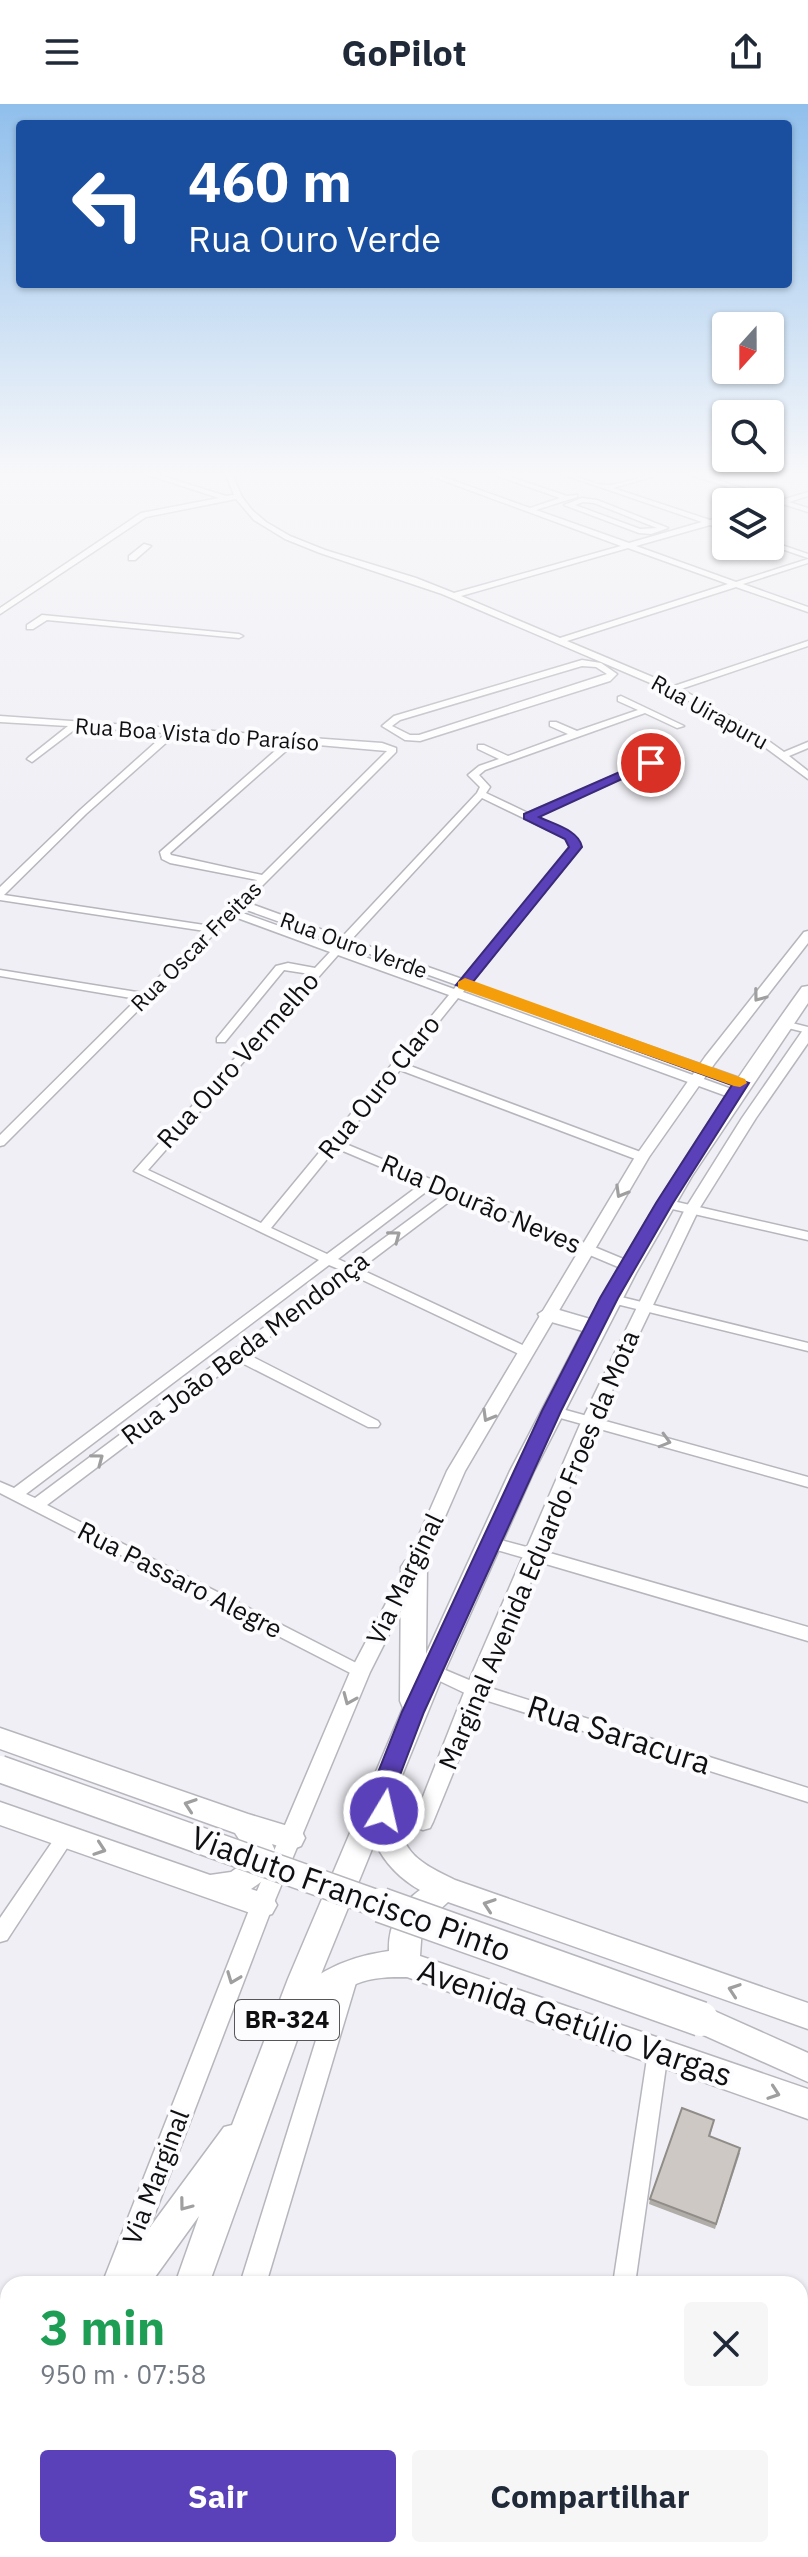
<!DOCTYPE html>
<html lang="pt">
<meta charset="utf-8">
<style>
:root{--surface:#fff;--page:#f6f6f7;--text:#1f2937;--muted:#747a83;--accent:#5b41b9}
body{margin:0;font-family:"IBM Plex Sans",sans-serif;background:var(--page);color:var(--text);height:100vh;display:flex;flex-direction:column;font-size:30px;white-space:nowrap}
*{box-sizing:border-box;margin:0}
p{font-size:26px;color:var(--muted)}
.icon{flex:none;width:44px;height:44px;fill:none;stroke:currentColor;stroke-width:2;stroke-linecap:round;stroke-linejoin:round}
.map{position:relative;flex:1;overflow:hidden}
.sheet{position:absolute;left:0px;top:2172px;width:808px;height:282px;display:flex;flex-direction:column;background:var(--surface);border-radius:24px 24px 0 0;box-shadow:0 2px 6px #0004}
.sheet>*{flex:none}
.guide{position:absolute;left:16px;top:16px;width:776px;height:168px;border-radius:8px;box-shadow:0 2px 6px #0004;background:#1a4fa0;color:#fff;overflow:hidden}
.needle{width:52px;rotate:201deg}
.buttons{position:absolute;left:712px;top:208px;display:grid;gap:16px}
.buttons a{display:grid;place-items:center;width:72px;height:72px;border-radius:8px;background:var(--surface);box-shadow:0 2px 6px #0004;font-size:40px}
.pin{position:absolute;display:grid;place-items:center;width:68px;height:68px;color:#fff;margin:-34px;border:4px solid #fff;border-radius:50%;box-shadow:0 2px 8px #0007}
.me{position:absolute;width:88px;margin:-44px;rotate:9deg;stroke-linejoin:round;filter:drop-shadow(0 0 6px #0008)}
.turn{display:flex;align-items:center;gap:28px;height:168px;padding:0 40px;font-size:36px}
.turn .icon{width:104px;height:104px;stroke-width:2.5}
.turn b{display:block;font-size:56px;line-height:68px}
.round{display:grid;place-items:center;flex:none;width:84px;height:84px;border-radius:8px;background:var(--page)}
.summary{display:flex;align-items:center;justify-content:space-between;height:136px;padding:0 40px}
h1{font-size:48px;font-weight:800;line-height:60px;color:#1e9e55}
.action{display:flex;gap:16px;margin-top:auto;padding:16px 40px}
.action a{flex:1;height:92px;border-radius:8px;background:var(--accent);color:#fff;font-size:32px;font-weight:800;line-height:92px;text-align:center}
.action a+a{background:var(--page);color:var(--text)}
header{display:flex;justify-content:space-between;align-items:center;height:104px;padding:0 40px;background:var(--surface);font-size:36px;font-weight:800}
.map>svg:first-child{display:block}
.lines{fill:none;stroke-linecap:round;stroke-linejoin:round}
.minor-casing{stroke:#b6b6bd;stroke-width:3}
.tertiary-casing{stroke:#b6b6bd;stroke-width:3}
.primary-casing{stroke:#b6b6bd;stroke-width:3}
.trunk-casing{stroke:#b6b6bd;stroke-width:3}
.minor{fill:#fff;fill-rule:evenodd}
.tertiary{fill:#fff;fill-rule:evenodd}
.primary{fill:#fff;fill-rule:evenodd}
.trunk{fill:#fff;fill-rule:evenodd}
.primary-bridge-far1-casing{stroke:#b6b6bd;stroke-width:29;stroke-linecap:butt}
.primary-bridge-casing{stroke:#b6b6bd;stroke-width:37;stroke-linecap:butt}
.primary-bridge-far1{stroke:#fff;stroke-width:26}
.primary-bridge{stroke:#fff;stroke-width:34}
.wall{fill:#b0aca8}
.building{fill:#cdc8c3;stroke:#908c88;stroke-width:2}
.oneway{stroke:#9f9fa0}
.route{fill:#5b41b9;stroke:#3b2a78;stroke-width:2}
.slow{fill:#f59e0b}
.labels{text-anchor:middle;stroke-width:8;stroke-linejoin:round;paint-order:stroke}
.far-street-label{font-size:22px;fill:#0f0f11;stroke:#fcfcff}
.shield{fill:#fcfcff;stroke:#565658;stroke-width:2}
.shield-label{font-size:24px;font-weight:bold;fill:#0f0f11}
.street-label{font-size:26px;fill:#0f0f11;stroke:#fcfcff}
.near-street-label{font-size:32px;fill:#0f0f11;stroke:#fcfcff}
</style>
<header><svg class="icon" aria-label="menu" viewBox="0 0 24 24"><path d="M4 6h16M4 12h16M4 18h16"/></svg>GoPilot<svg class="icon" aria-label="share" viewBox="0 0 24 24"><path d="M12 15V3M7 8l5-5 5 5M5 13v7h14v-7"/></svg></header>
<div class="map">
<svg width="808" height="2453" viewBox="0 0 808 2453">
<rect width="100%" height="100%" fill="#efeff5"/>
<g class="lines">
<defs>
<path id="minor" d="M139,368H149L226,392L234,391L225,368H256L233,372L242,393L252,406L266,418L290,432L325,446L416,474L454,489L621,442L420,368H429L530,404L560,394L486,368H496L567,392L577,391V393L536,406L629,439L702,418L556,368C573,368 588,380 605,381C622,382 647,368 668,368L613,384L710,416L726,412V416L717,419L726,422V426L710,421L636,442L736,478L808,455V459L743,480L808,503V508L736,483L567,537L674,582L808,537V542L681,585L749,623L784,648L808,638V644L789,652L808,667V675L743,627L676,590L442,490L320,449L285,435L254,416L236,395L146,413L0,510V504L141,409L219,394ZM628,444L728,480L560,534L461,492Z
M681,368H691L782,396L808,388V392L789,398L808,404V408Z
M582,394L597,396L668,424L651,430L639,429L564,401ZM583,398L594,399L657,424L640,425L575,401Z
M770,437L808,450V454L770,441Z
M144,440L151,442L135,456H129V452Z
M42,511L239,530L243,532L239,534L47,516L33,525H27V521Z
M582,556L601,559L617,570L610,577L420,637L405,636L382,622L394,612ZM582,562L596,563L607,570L419,631H410L392,622L400,616Z
M621,592L684,622L677,624L645,609L485,666L479,671L490,683L486,689L528,709L643,659L635,656V652H641L656,659L536,713L572,730L581,743L471,879L745,976L747,979L741,983L737,982L466,884L463,888L737,987L739,990L737,993H729L458,894L405,960L646,1050L648,1053L646,1056H638L400,966L341,1038L633,1159L635,1162L633,1165H623L454,1094L360,1165L531,1245L533,1248L531,1251H521L352,1171L247,1250L378,1317L380,1320L378,1323H368L238,1257L47,1401L366,1564L368,1568L366,1572L360,1574L0,1389V1378L14,1384L319,1156L134,1067L310,870L284,866L225,938H217V934L276,862L288,859L315,864L330,848L232,812L4,1041L0,1042V1031L137,895L0,872V866L143,889L205,827L0,796V783L80,706L166,629L78,623L32,658L27,655L29,653L68,622L0,618V612L382,639L396,644V648L246,798L342,833L477,689L480,683L468,671L479,662L499,655L478,645V641H484L508,652L568,630L550,622V618H556L577,627L638,606L618,597V593ZM176,630L285,638L160,748L162,755L170,759L257,776L211,822L4,791L86,710ZM295,639L387,647L262,771L171,751L170,749ZM482,694L565,734L571,743L462,875L351,836ZM241,804L457,881L454,885L237,807ZM338,851L449,891L261,1119L148,1066ZM336,1044L421,1080L327,1150L271,1124ZM431,1084L444,1090L349,1160L338,1155ZM329,1161L341,1166L35,1394L26,1390Z
M784,917L808,923V929L780,922V918Z
M664,1095L808,1128V1136L659,1102L658,1099Z
M609,1190L808,1239V1247L604,1197L602,1194Z
M551,1302L808,1373V1383L546,1310L544,1307L546,1304Z
M489,1433L538,1446L540,1450L538,1454L532,1456L483,1442L481,1438L483,1434Z
M431,1560L481,1581L808,1684V1698L469,1591L425,1570L423,1566L425,1562Z
M65,1726L71,1728L74,1733L71,1738L7,1836L0,1838V1814L59,1728Z
M658,1939L665,1942L668,1948L635,2180H613L648,1948L651,1942Z
M800,2235L808,2238V2260L800,2257Z
M509,2446H548L551,2453H512Z
M577,2446H601L600,2453H576Z"/>
<path id="tertiary" d="M808,827V839L715,959L649,1053L465,1367L423,1463L370,1568L273,1801L128,2180H102L251,1801L350,1568L405,1463L447,1367L635,1053L705,953L804,828Z
M808,925V939L756,1014L699,1105L598,1316L543,1447L808,1523V1537L539,1458L433,1718L430,1724L423,1726L416,1724L413,1718L465,1586L582,1316L685,1105L742,1014L803,926Z
M347,1863L355,1865L358,1872L266,2180H240L336,1872L339,1865Z
M0,2275L8,2278V2304L0,2301Z
M0,2341L8,2344V2371L0,2368Z
M10,2446H38L35,2453H7Z
M155,2446H183L181,2453H153Z"/>
<path id="primary" d="M0,1624L248,1710L301,1726L305,1734L301,1742L291,1746L272,1740C284,1763 268,1773 251,1785L272,1792L277,1801L272,1810L262,1813L0,1721V1698L210,1771L231,1768L248,1756V1749L235,1729L0,1645Z
M387,1675L397,1678C402,1689 399,1697 399,1709C399,1750 423,1760 455,1776L808,1899V1925L448,1798L422,1822L420,1852L808,1985V2015L407,1873C390,1873 372,1873 356,1880C338,1888 303,1927 296,1927C294,1927 287,1925 284,1924L279,1914C300,1872 345,1853 389,1847C388,1822 399,1801 420,1786C383,1765 354,1721 377,1678Z
M701,1901L808,1949V1978L690,1925L685,1915L690,1905Z"/>
<path id="trunk" d="M808,882V899L692,1072L636,1169L534,1367L443,1571L319,1875L209,2180H175L199,2112L150,2180H112L117,2168L224,2023L232,2021L288,1875L403,1604L400,1597L401,1463L405,1457L414,1454L423,1457L427,1463L426,1550L510,1367L583,1227L541,1215L538,1210L549,1203L590,1215C653,1099 725,990 802,883Z
M82,2446H120L117,2453H79Z"/>
</defs>
<use href="#minor" class="minor-casing"/>
<use href="#tertiary" class="tertiary-casing"/>
<use href="#primary" class="primary-casing"/>
<use href="#trunk" class="trunk-casing"/>
<use href="#minor" class="minor"/>
<use href="#tertiary" class="tertiary"/>
<use href="#primary" class="primary"/>
<use href="#trunk" class="trunk"/>
<defs>
<path id="primary-bridge-far1" d="M0,1665L387,1803"/>
<path id="primary-bridge" d="M381,1801L701,1915"/>
</defs>
<use href="#primary-bridge-far1" class="primary-bridge-far1-casing"/>
<use href="#primary-bridge" class="primary-bridge-casing"/>
<use href="#primary-bridge-far1" class="primary-bridge-far1"/>
<use href="#primary-bridge" class="primary-bridge"/>
</g>
<path class="wall" d="M713,2021L710,2032L740,2049L715,2125L649,2100L650,2095Z"/>
<path class="building" d="M682,2004L714,2016L709,2032L740,2044L716,2120L650,2095Z"/>
<defs><path id="oneway-chevron" d="M-2-3.5L2.5 0L-2 3.5" fill="none" stroke-width="1.6" stroke-linecap="round" stroke-linejoin="round" transform="scale(2)"/></defs>
<g class="oneway">
<use href="#oneway-chevron" transform="translate(759 892) rotate(127)"/>
<use href="#oneway-chevron" transform="translate(621 1088) rotate(120)"/>
<use href="#oneway-chevron" transform="translate(395 1132) rotate(-37)"/>
<use href="#oneway-chevron" transform="translate(488 1312) rotate(120)"/>
<use href="#oneway-chevron" transform="translate(665 1337) rotate(16)"/>
<use href="#oneway-chevron" transform="translate(98 1355) rotate(-37)"/>
<use href="#oneway-chevron" transform="translate(349 1595) rotate(113)"/>
<use href="#oneway-chevron" transform="translate(190 1701) rotate(-161)"/>
<use href="#oneway-chevron" transform="translate(100 1745) rotate(19)"/>
<use href="#oneway-chevron" transform="translate(489 1801) rotate(-161)"/>
<use href="#oneway-chevron" transform="translate(233 1874) rotate(111)"/>
<use href="#oneway-chevron" transform="translate(734 1886) rotate(-161)"/>
<use href="#oneway-chevron" transform="translate(774 1989) rotate(19)"/>
<use href="#oneway-chevron" transform="translate(185 2101) rotate(127)"/>
</g>
<linearGradient id="sky" x2="0" y2="1"><stop stop-color="#90bfec"/><stop offset="0.52" stop-color="#f8f8fa"/><stop offset="1" stop-color="#f8f8fa" stop-opacity="0"/></linearGradient>
<rect width="808" height="711" fill="url(#sky)"/>
<path class="route" d="M647,656L657,659L539,713C553,720 579,726 582,743L472,879L749,979L673,1099L618,1194L561,1307L424,1608L400,1671L392,1714L384,1716L375,1714L372,1707L377,1671L402,1608L542,1307L600,1194L656,1099L732,981L456,881L569,743L565,735L524,715V710Z"/>
<path class="slow" d="M465,874L745,975L747,979L740,983L734,982L458,884V878Z"/>
<g class="labels">
<g class="far-street-label">
<text transform="translate(710 608) rotate(29)" y="8">Rua Uirapuru</text>
<text transform="translate(197 630) rotate(4)" y="8">Rua Boa Vista do Paraíso</text>
<text transform="translate(354 841) rotate(20)" y="8">Rua Ouro Verde</text>
<text transform="translate(196 842) rotate(-45)" y="8">Rua Oscar Freitas</text>
</g>
<rect class="shield" x="235" y="1896" width="104" height="40" rx="6"/>
<g class="shield-label">
<text x="287" y="1924">BR-324</text>
</g>
<g class="street-label">
<text transform="translate(238 956) rotate(-48)" y="9">Rua Ouro Vermelho</text>
<text transform="translate(379 983) rotate(-51)" y="9">Rua Ouro Claro</text>
<text transform="translate(481 1100) rotate(23)" y="9">Rua Dourão Neves</text>
<text transform="translate(245 1244) rotate(-37)" y="9">Rua João Beda Mendonça</text>
<text transform="translate(539 1446) rotate(-67)" y="9">Marginal Avenida Eduardo Froes da Mota</text>
<text transform="translate(405 1475) rotate(-64)" y="9">Via Marginal</text>
<text transform="translate(180 1476) rotate(27)" y="9">Rua Passaro Alegre</text>
<text transform="translate(156 2073) rotate(-69)" y="9">Via Marginal</text>
</g>
<g class="near-street-label">
<text transform="translate(619 1631) rotate(18)" y="11">Rua Saracura</text>
<text transform="translate(351 1790) rotate(20)" y="11">Viaduto Francisco Pinto</text>
<text transform="translate(575 1919) rotate(19)" y="11">Avenida Getúlio Vargas</text>
</g>
</g>
</svg>
<div class="buttons">
<a><svg class="needle" viewBox="-14 -14 28 28"><path d="M0-13l5 13h-10z" fill="#e53935"/><path d="M0 13l5-13h-10z" fill="#747a83"/></svg></a>
<a><svg class="icon" aria-label="search" viewBox="0 0 24 24"><circle cx="10" cy="10" r="6"/><path d="M15 15l6 6"/></svg></a>
<a><svg class="icon" aria-label="layers" viewBox="0 0 24 24"><path d="M12 4l9 5-9 5-9-5zM3 14l9 5 9-5"/></svg></a>
</div>
<div class="pin" style="left:651px;top:659px;background:#d93025"><svg class="icon" aria-label="arrive" viewBox="0 0 24 24"><path d="M6 21V4h12l-3 4 3 4H6"/></svg></div>
<svg class="me" style="left:384px;top:1707px" viewBox="-20 -20 40 40"><circle r="17" fill="#5b41b9" stroke="#fff" stroke-width="3"/><path d="M0-11L8 9 0 5-8 9z" fill="#fff"/></svg>
<div class="guide">
<div class="turn"><svg class="icon" aria-label="left" viewBox="0 0 24 24"><path d="M17 20v-9H6M10 6l-5 5 5 5"/></svg><div><b>460 m</b>Rua Ouro Verde</div></div>
</div>
<section class="sheet">
<div class="summary"><div><h1>3 min</h1><p>950 m · 07:58</p></div><a class="round"><svg class="icon" aria-label="close" viewBox="0 0 24 24"><path d="M6 6l12 12M18 6L6 18"/></svg></a></div>
<div class="action"><a>Sair</a><a>Compartilhar</a></div>
</section>
</div>
